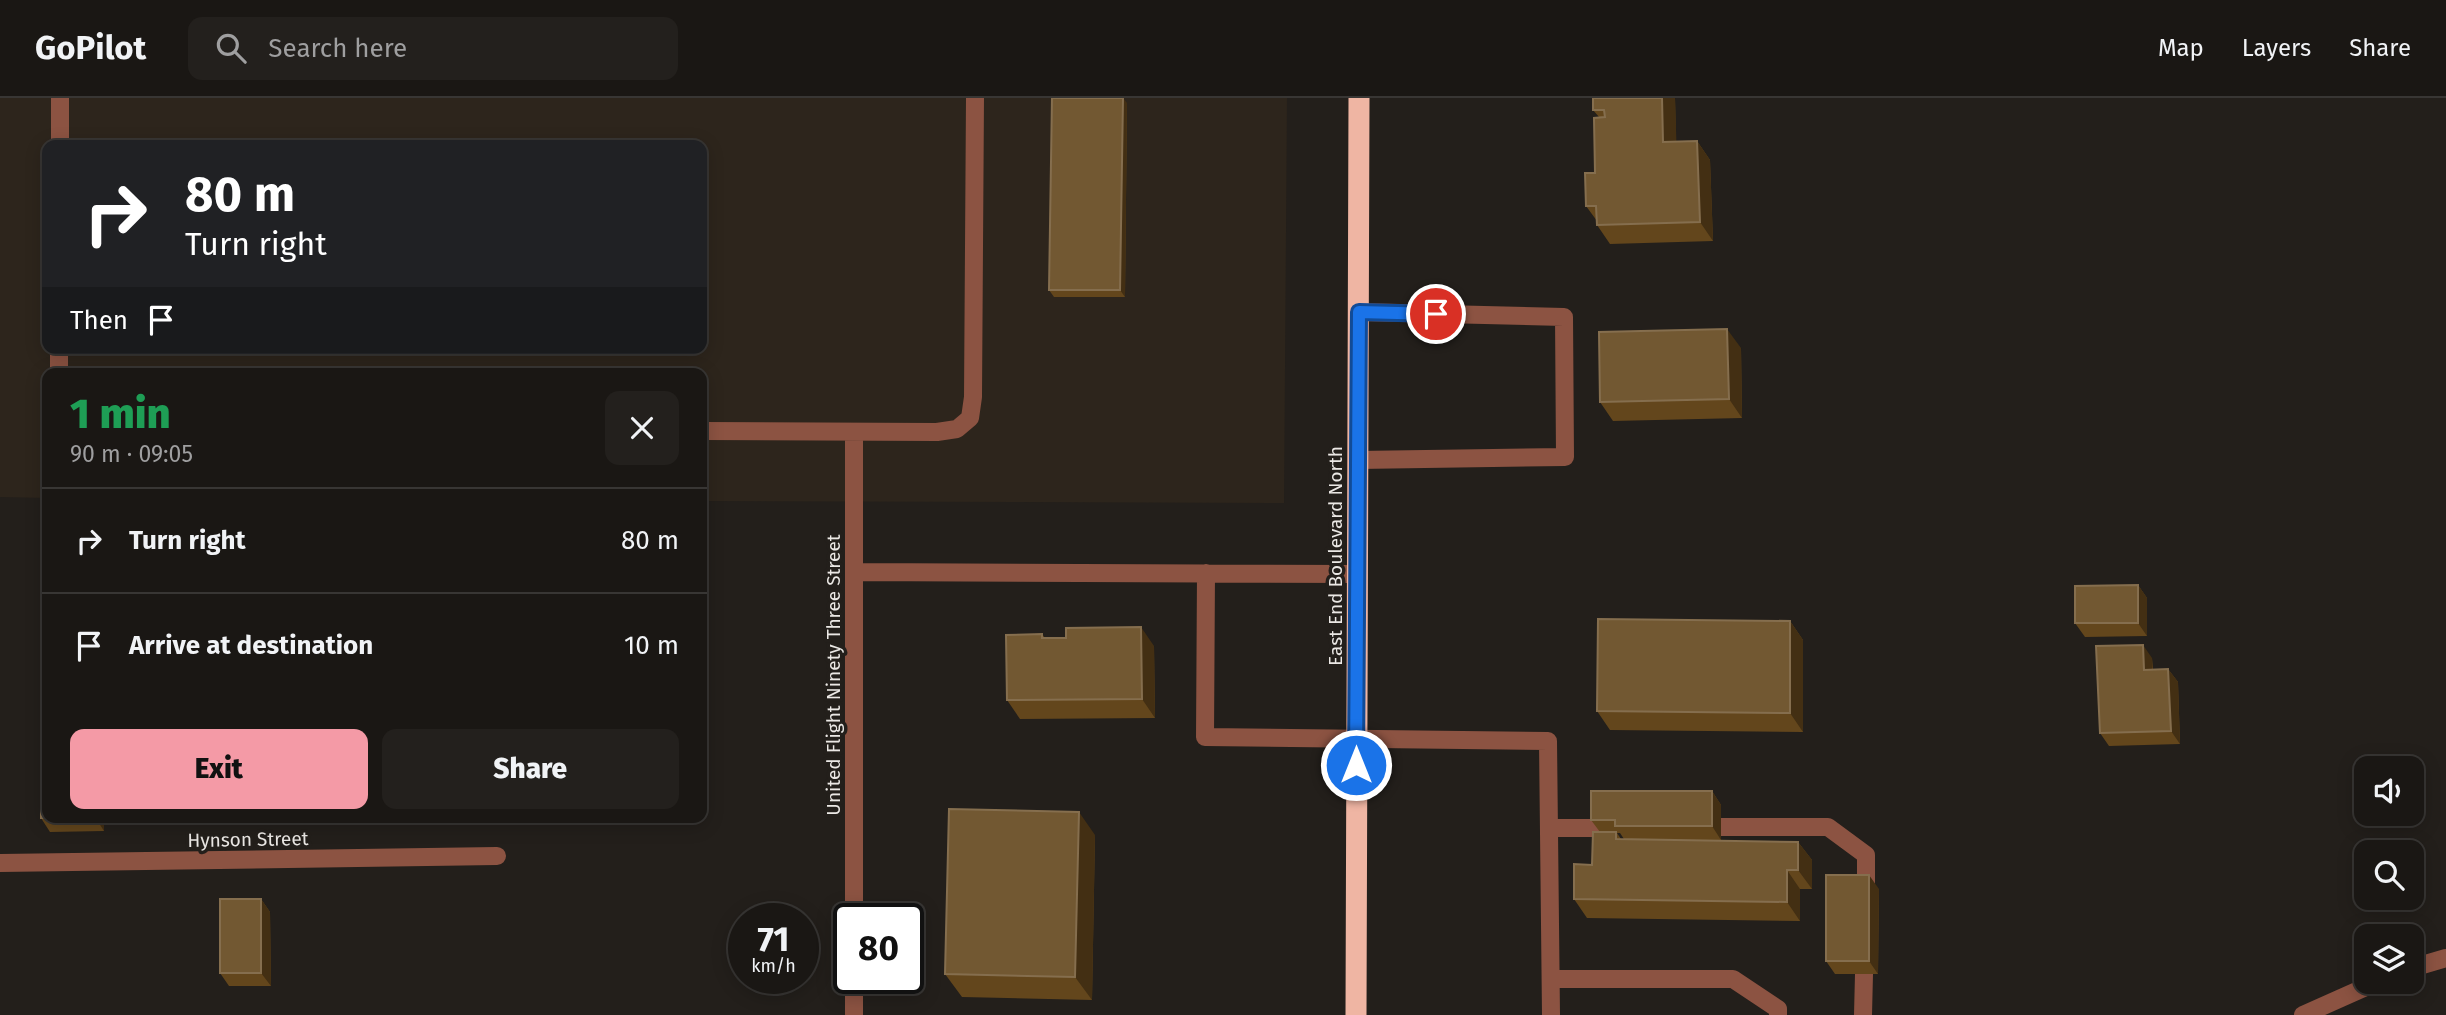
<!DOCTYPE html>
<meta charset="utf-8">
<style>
:root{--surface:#1a1714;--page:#23201d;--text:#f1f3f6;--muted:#9f9fa0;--line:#383634;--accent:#f49aa6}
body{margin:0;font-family:"Fira Sans",sans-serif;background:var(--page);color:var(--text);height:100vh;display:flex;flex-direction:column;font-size:26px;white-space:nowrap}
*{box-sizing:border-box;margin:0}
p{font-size:23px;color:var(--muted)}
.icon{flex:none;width:38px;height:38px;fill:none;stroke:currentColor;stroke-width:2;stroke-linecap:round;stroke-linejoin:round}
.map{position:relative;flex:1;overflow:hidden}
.side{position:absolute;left:42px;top:270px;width:665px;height:455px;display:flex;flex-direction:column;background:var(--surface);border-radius:14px;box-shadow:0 4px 18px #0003,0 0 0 2px var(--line)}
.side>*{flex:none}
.guide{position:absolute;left:42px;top:42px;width:665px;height:214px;border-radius:14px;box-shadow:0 4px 18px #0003,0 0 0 2px var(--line);background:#202124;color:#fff;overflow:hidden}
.fabs{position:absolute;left:2354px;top:658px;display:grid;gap:14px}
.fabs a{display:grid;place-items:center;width:70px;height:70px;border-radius:14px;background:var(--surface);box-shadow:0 4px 18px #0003,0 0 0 2px var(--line);font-size:35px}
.speed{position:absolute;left:728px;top:805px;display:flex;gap:14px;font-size:35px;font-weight:700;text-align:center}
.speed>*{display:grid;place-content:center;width:91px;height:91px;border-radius:50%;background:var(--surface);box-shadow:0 4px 18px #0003,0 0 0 2px var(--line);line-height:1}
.speed small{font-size:18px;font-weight:400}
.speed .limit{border:4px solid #111;border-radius:10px;background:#fff;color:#111}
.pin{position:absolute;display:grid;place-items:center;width:60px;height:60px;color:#fff;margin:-30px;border:4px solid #fff;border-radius:50%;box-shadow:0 2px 7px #0007}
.me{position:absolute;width:77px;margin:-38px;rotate:0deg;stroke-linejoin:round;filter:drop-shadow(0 0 5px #0008)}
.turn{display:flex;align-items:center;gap:24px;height:147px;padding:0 28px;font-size:32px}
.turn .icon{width:91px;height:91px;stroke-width:2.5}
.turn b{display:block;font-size:49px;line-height:60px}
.then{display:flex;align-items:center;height:66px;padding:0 28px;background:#0003;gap:14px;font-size:26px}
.round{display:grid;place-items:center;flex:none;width:74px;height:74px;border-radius:14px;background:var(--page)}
.head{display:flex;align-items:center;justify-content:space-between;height:119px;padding:0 28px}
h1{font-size:42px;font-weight:800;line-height:52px;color:#1e9e55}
.cta{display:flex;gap:14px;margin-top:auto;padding:14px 28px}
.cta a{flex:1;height:80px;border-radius:14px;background:var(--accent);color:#111;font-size:28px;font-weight:800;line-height:80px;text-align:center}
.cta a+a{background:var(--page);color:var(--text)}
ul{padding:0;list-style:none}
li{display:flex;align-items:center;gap:21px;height:105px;padding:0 28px;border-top:2px solid var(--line)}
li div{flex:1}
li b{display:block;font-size:26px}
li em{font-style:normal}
header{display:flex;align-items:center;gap:42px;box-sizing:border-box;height:98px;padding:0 35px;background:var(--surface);border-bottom:2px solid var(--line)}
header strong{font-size:33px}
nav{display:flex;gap:38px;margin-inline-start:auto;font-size:24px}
.search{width:490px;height:63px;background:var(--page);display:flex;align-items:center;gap:18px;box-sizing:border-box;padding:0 24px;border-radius:14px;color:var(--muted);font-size:26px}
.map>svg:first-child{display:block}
.built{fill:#2d251c;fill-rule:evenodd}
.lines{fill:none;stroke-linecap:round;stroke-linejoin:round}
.minor{stroke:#8c5342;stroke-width:18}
.highway{stroke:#efb5a3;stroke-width:21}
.wall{fill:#63461c;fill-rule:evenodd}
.shaded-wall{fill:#432f13}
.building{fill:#725832;stroke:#856e4e;stroke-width:2}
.route-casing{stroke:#114b97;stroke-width:18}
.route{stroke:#1a73e8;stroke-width:12}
.labels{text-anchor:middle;stroke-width:7;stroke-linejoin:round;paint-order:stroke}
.street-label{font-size:19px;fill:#ebe8e5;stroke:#231f1b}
</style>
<header>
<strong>GoPilot</strong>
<div class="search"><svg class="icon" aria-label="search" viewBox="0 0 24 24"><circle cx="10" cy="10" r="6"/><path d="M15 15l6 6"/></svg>Search here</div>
<nav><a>Map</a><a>Layers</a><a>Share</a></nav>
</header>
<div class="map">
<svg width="2446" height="917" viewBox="0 0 2446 917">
<rect width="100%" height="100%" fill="#231f1b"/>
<path class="built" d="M0,0H1287L1284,405L702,403V275H47V400L0,399ZM47,47H702V250H47Z"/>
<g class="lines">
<path class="minor" d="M60,47V0
M59,275V250
M702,333L937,334L957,331L970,320L973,299L975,0
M854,334V821
M1358,362L1565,359L1564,219L1359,214
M854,474L1357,476
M1206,475L1205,639L1548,643L1551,917
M1721,729H1828L1866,757V789
M1549,730H1601
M0,765L497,758
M2412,870L2446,860
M854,880V917
M1551,881H1733L1778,911V917
M1863,917L1864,876
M2303,917L2377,884"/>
<path class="highway" d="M1356,917L1359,0"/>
</g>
<path class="wall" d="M1593,0H1675L1676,43H1697L1710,62L1713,143L1610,146L1597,127V123L1586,108L1595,75L1599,19L1593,12Z
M1127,5L1125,199H1054L1049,192Z
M1741,250L1742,320L1613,323L1600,304Z
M2138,487L2147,500V538L2085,539L2075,525Z
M1790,523L1803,542V634L1610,632L1597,613Z
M1042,536L1045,540H1066L1154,548L1155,620L1020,621L1007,602Z
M2152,560L2153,571H2168L2178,584L2180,646L2109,648L2100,635Z
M1712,693L1721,707V742H1655L1798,744L1812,762V791H1800V823L1587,820L1574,801L1592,767L1600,734L1591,722ZM1617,735H1620L1624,741H1621Z
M47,719H104V733L50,734L41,720Z
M1095,737L1092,902L962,899L945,876Z
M1879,791L1878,876H1835L1826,863Z
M261,801L270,814L271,888H229L220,875Z"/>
<path class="shaded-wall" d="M1123,0L1127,5L1125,199L1120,192Z
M1662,0H1675L1677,62L1663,44Z
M1697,43L1710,62L1713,143L1700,124Z
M1727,231L1741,250L1742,320L1729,301Z
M2138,487L2147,500V538L2138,525Z
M1790,523L1803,542V634L1790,615Z
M1141,529L1154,548L1155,620L1142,601Z
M2143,547L2152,560L2153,585L2144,572Z
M2168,571L2178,584L2180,646L2171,633Z
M1712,693L1721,707V742L1712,728Z
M1079,714L1095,737L1092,902L1075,879Z
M95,719H104V733Z
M1798,744L1812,762V791L1798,772Z
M1787,772L1800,791V823L1787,804Z
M1869,777L1879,791L1878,876L1869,863Z
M261,801L270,814L271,888L261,875Z"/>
<path class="building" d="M1052,0H1123L1120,192H1049Z
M1593,0H1662L1663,44L1697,43L1700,124L1597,127L1596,108H1586L1585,75H1595L1594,20L1605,19L1604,12H1593Z
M1727,231L1729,301L1600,304L1599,234Z
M2138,487V525H2075V488Z
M1598,521L1790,523V615L1597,613Z
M1141,529L1142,601L1007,602L1006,537L1042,536V540H1066V530Z
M2143,547L2144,572L2168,571L2171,633L2100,635L2096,548Z
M41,669H47V719L95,720H41Z
M1591,693H1712V728H1615V722H1591Z
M949,711L1079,714L1075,879L945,876Z
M1593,734H1616V741L1798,744V772H1787V804L1574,801V766L1592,767Z
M1826,777H1869V863H1826Z
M220,801H261V875H220Z"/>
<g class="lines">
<defs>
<path id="route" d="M1356,667L1359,214L1436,216"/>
</defs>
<use href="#route" class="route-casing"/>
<use href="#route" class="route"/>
</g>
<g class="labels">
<g class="street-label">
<text transform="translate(1335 458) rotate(-90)" y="7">East End Boulevard North</text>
<text transform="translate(833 577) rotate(-90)" y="7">United Flight Ninety Three Street</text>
<text transform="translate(248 741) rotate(-1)" y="7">Hynson Street</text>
</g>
</g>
</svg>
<div class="fabs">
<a><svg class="icon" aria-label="sound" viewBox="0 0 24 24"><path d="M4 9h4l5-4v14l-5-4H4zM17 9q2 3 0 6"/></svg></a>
<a><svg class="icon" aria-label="search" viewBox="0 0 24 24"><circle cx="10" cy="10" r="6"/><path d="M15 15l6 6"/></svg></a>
<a><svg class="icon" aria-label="layers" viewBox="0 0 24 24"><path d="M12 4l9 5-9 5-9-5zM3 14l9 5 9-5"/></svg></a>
</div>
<div class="speed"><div>71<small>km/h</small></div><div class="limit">80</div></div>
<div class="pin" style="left:1436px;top:216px;background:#d93025"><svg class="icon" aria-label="arrive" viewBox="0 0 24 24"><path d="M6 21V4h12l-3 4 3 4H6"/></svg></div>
<svg class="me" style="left:1356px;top:667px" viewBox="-20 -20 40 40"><circle r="17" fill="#1a73e8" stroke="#fff" stroke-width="3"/><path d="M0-11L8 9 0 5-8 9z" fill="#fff"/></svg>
<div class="guide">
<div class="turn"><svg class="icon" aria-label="right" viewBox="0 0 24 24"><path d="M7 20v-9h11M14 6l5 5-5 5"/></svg><div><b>80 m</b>Turn right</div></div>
<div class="then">Then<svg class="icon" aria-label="arrive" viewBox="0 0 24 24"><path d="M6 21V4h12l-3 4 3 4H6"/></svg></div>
</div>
<section class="side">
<div class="head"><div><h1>1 min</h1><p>90 m · 09:05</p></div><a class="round"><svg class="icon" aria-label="close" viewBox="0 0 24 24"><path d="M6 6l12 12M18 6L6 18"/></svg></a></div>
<ul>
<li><svg class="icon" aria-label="right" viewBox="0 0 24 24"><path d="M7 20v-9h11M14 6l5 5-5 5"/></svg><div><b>Turn right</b></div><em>80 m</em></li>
<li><svg class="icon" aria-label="arrive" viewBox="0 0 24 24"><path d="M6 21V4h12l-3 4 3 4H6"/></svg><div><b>Arrive at destination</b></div><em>10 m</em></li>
</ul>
<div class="cta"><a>Exit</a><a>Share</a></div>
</section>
</div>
